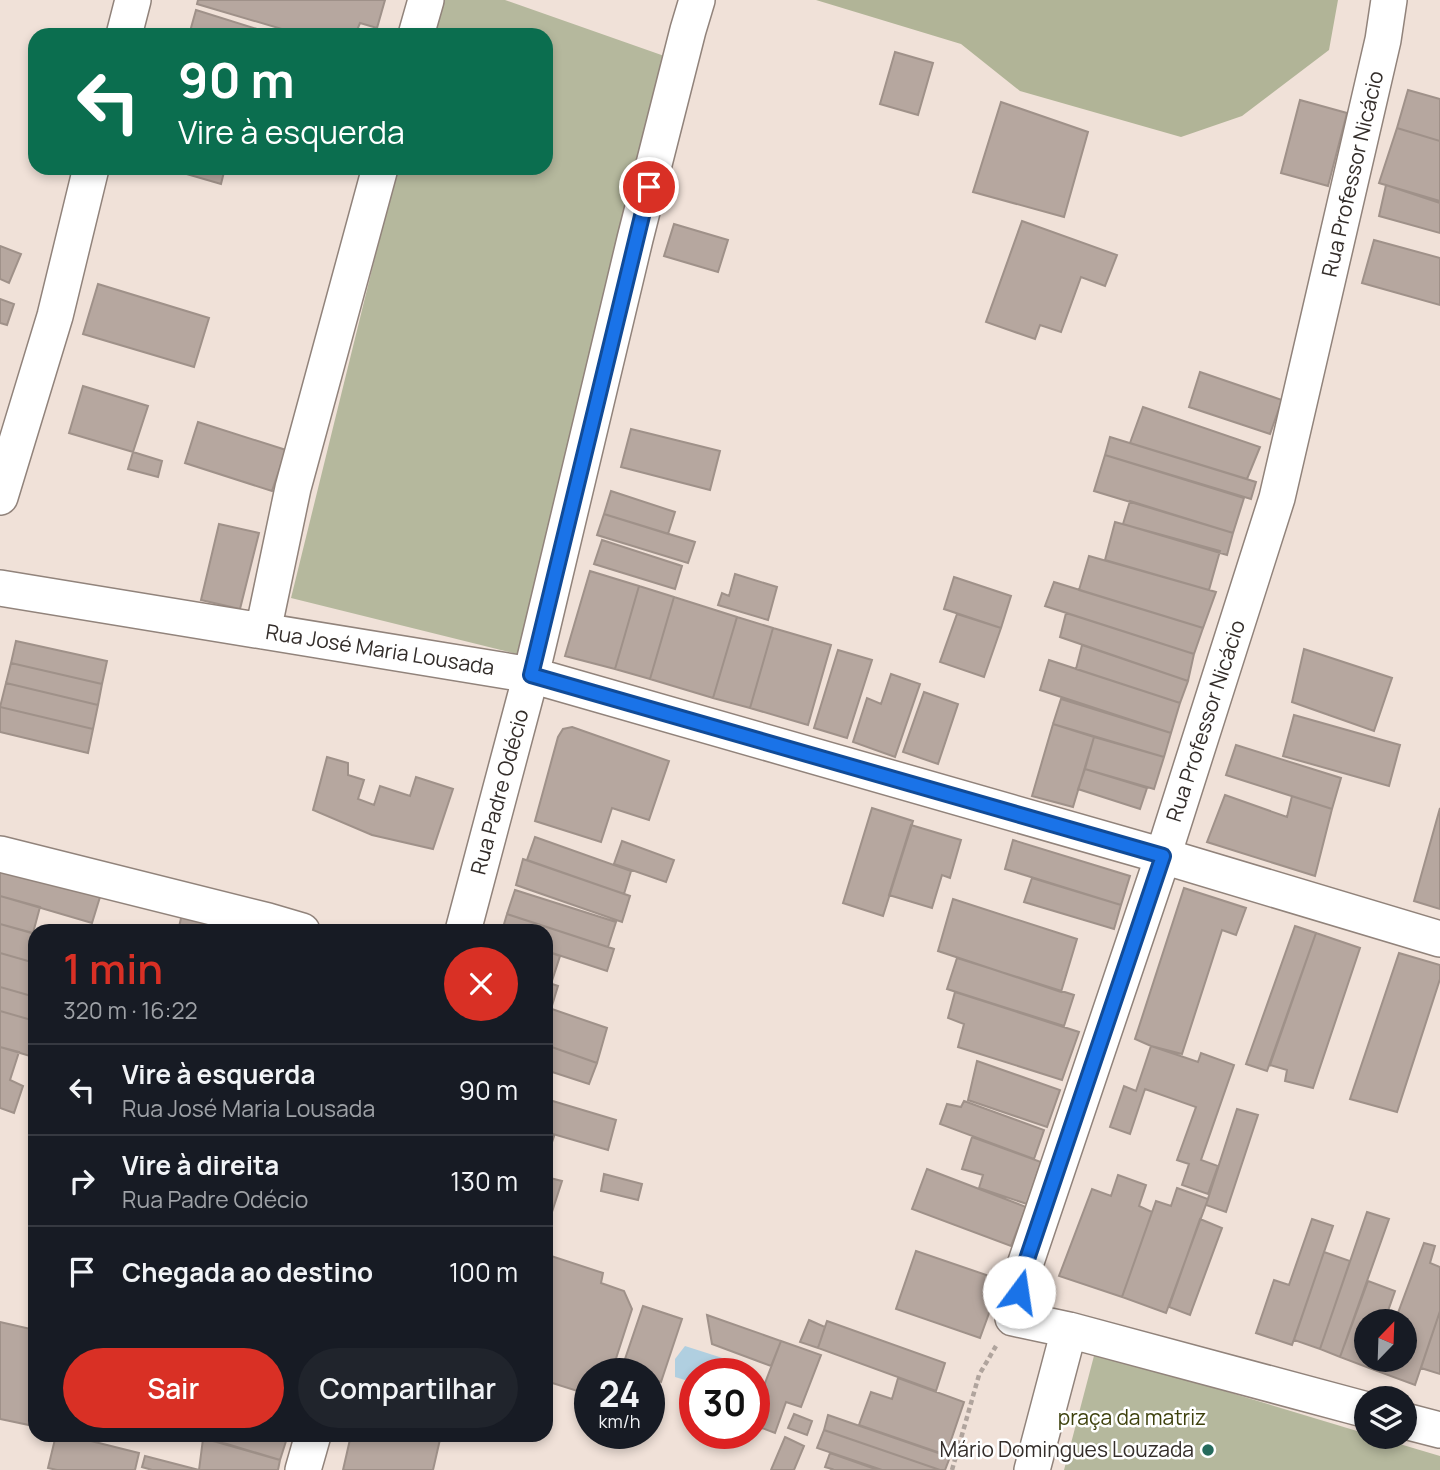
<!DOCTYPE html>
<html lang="pt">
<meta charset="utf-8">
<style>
:root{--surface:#171b24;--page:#20242c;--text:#f1f3f6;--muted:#9ea1a6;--line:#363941;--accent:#d93025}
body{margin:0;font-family:Manrope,sans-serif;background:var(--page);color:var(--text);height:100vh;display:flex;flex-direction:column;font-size:26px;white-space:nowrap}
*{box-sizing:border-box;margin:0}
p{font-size:23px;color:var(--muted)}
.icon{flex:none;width:38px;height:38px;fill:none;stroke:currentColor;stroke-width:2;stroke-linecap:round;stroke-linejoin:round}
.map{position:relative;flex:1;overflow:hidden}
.side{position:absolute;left:28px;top:924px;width:525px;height:518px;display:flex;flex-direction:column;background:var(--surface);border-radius:21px;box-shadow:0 4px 10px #0003}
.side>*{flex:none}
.hud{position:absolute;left:28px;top:28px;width:525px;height:147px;border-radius:21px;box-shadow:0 4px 10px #0003;background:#0b6e4f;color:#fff;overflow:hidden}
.needle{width:46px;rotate:23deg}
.buttons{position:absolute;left:1354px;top:1309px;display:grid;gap:14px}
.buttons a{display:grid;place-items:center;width:63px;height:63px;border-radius:50%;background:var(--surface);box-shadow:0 4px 10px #0003;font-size:35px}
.speed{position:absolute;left:574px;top:1358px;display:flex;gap:14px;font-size:35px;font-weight:700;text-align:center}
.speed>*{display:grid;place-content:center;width:91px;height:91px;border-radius:50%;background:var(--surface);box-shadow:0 4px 10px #0003;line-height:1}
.speed small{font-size:18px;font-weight:400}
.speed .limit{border:10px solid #d22;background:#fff;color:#111}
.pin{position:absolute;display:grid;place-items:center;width:60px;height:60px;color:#fff;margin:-30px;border:4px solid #fff;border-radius:50%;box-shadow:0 2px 7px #0007}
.me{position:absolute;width:77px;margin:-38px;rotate:14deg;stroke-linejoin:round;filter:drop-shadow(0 0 5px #0008)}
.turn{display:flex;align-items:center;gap:24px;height:147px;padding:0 35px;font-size:32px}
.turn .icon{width:91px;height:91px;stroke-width:2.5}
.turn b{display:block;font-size:49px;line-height:60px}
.round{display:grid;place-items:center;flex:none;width:74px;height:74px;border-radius:37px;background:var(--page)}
.headline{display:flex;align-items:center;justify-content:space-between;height:119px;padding:0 35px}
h1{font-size:42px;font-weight:600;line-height:52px;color:var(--accent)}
.primary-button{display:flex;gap:14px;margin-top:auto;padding:14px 35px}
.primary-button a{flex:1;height:80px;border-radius:42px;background:var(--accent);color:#fff;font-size:28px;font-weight:600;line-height:80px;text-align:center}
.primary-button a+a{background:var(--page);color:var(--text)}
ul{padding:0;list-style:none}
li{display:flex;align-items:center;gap:21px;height:91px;padding:0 35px;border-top:2px solid var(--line)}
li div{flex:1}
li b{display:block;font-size:26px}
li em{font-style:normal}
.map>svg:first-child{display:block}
.green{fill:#b5b89d}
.forest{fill:#b1b497}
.water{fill:#b0cfe0}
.building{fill:#b6a79f;stroke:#9f9189;stroke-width:2}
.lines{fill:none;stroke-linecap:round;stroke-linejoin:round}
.minor-casing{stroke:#91837b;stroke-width:38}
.path{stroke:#b0a49d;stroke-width:4.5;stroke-dasharray:5 3.5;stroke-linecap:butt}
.minor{stroke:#fff;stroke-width:35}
.route-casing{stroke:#114b97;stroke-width:18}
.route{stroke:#1a73e8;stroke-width:12}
.poi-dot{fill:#256a5c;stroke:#fff;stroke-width:2.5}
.labels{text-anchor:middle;stroke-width:5;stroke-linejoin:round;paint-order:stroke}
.street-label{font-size:21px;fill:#332d2a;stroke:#fff}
.park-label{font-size:21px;fill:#3e410d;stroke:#fff}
.poi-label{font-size:21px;fill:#332d2a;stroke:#fff;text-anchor:end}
</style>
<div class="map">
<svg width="1440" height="1470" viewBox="0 0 1440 1470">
<rect width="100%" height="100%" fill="#f0e1d8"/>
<path class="green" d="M439,0H505L670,58L525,656L291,598L397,168H546V35H431Z
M1095,1352L1367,1434V1437H1376L1440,1456V1470H1064Z"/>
<path class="forest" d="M816,0H1338L1329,50L1242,116L1181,137L1020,91L961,44Z"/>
<path class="water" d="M685,1346L735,1362L734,1374H695V1383L675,1377V1359Z"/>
<path class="building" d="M198,0H385L377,28L360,23L355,35H302L197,4Z
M196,10L260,30L259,35H189Z
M895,52L933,63L918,115L880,104Z
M1408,90L1440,99V141L1397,128Z
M1300,100L1347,113L1328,186L1281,173Z
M1001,102L1088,132L1064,217L973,192Z
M1397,128L1440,141V201L1379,183Z
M166,168H225L221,184Z
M1386,185L1440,203V233L1379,216Z
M1022,221L1117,255L1105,286L1081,277L1061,332L1040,325L1035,339L986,322Z
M674,224L728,240L718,272L664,256Z
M1374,240L1440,258V305L1362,283Z
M0,246L21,254L9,283L0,279Z
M98,284L209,318L194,367L83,334Z
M0,299L14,304L7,325L0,323Z
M1200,372L1282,400L1270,434L1189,407Z
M83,386L148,406L133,452L69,433Z
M1143,407L1260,447L1247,479L1130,443Z
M198,422L286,450L272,491L185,463Z
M631,429L720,451L710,490L621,467Z
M1110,437L1256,482L1251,499L1105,455Z
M133,452L162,461L158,477L128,469Z
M1105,455L1244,498L1233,533L1094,491Z
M611,491L675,512L668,534L604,514Z
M1130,501L1233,533L1227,555L1123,524Z
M604,514L695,542L688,563L597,535Z
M1115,522L1220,551L1209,590L1105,560Z
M219,524L259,533L240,609L201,600Z
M602,540L682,566L675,589L594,564Z
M1089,556L1216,592L1203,628L1079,590Z
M590,571L639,586L615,669L565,656Z
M735,574L777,587L768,620L718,605L722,593L729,596Z
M954,577L1011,596L1001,628L944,609Z
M1054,582L1203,628L1194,654L1045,606Z
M639,586L674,597L650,679L615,669Z
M674,597L737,617L713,698L650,679Z
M1066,613L1194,654L1188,681L1060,637Z
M957,614L1001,628L984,677L940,662Z
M737,617L773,628L750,708L713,698Z
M773,628L831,645L808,725L750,708Z
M16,641L107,661L102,684L11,663Z
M1082,645L1188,681L1180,703L1076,669Z
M1304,649L1392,678L1374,731L1292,702Z
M838,650L872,660L847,738L814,728Z
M1049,660L1180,703L1171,733L1040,690Z
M11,663L102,684L98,705L6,683Z
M891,674L920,684L895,757L853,742L867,698L881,704Z
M6,683L98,705L93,729L0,707Z
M924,692L958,704L938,764L903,752Z
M1061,699L1171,733L1164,757L1053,724Z
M0,707L93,729L88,753L0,732Z
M1294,715L1400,745L1389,786L1283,756Z
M1053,724L1094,737L1073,807L1032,796Z
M572,727L669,761L649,820L612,808L601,842L535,821L558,737L563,729Z
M1094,737L1164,757L1154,789L1085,769Z
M1236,745L1341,778L1332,809L1226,775Z
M327,757L348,763V775L364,780L358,799L374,805L380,786L410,796L416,777L453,789L433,849L372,835L313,810Z
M1085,769L1147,788L1140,809L1078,789Z
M1225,795L1287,817L1292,796L1332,809L1315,876L1207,842Z
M872,808L913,821L883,916L843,903Z
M1440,808V909L1414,901Z
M911,825L961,840L950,878L942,875L932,908L889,895Z
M535,837L631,871L624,894L527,860Z
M1013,840L1130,876L1121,905L1005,869Z
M622,841L674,860L666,882L614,864Z
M523,859L630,896L622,922L516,885Z
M0,867L100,897L92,923L0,896Z
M1032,878L1121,905L1114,929L1024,902Z
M1184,888L1246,908L1236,935L1222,930L1182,1054L1151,1046L1135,1039Z
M515,890L616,922L608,947L507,914Z
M0,896L40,907L33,933L0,924Z
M953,899L1077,939L1061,992L938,951Z
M183,910L257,931H178Z
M507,914L614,949L607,971L546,951V931H502Z
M0,924L35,934V963L0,953Z
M1295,926L1316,933L1267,1071L1246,1064Z
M1316,933L1360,948L1313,1088L1285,1081L1287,1070L1270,1065Z
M546,951L560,956L551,984L546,982Z
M0,953L35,963V997L0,987Z
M1399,953L1440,965V979L1397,1112L1350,1099Z
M957,958L1074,995L1064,1026L947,989Z
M546,982L558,986L551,1009L546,1007Z
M0,987L35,997V1021L0,1011Z
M955,992L1079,1032L1062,1080L958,1047L964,1024L948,1018Z
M546,1007L607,1028L597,1063L546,1045Z
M0,1011L35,1021V1035L30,1056L0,1047Z
M546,1045L597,1063L589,1084L546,1070Z
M1151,1046L1198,1062L1201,1053L1234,1065L1201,1160L1218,1166L1208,1194L1182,1185L1189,1164L1177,1160L1196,1107L1145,1089L1130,1134L1110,1127L1124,1086L1136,1091Z
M0,1047L19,1052L10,1080L23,1086L14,1113L0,1108Z
M977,1061L1060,1090L1047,1127L968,1100Z
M546,1099L616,1120L608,1150L546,1132Z
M964,1101L1044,1130L1034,1159L940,1124L947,1104L961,1107Z
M1237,1109L1258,1115L1226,1212L1206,1205Z
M546,1133L554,1136L546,1161Z
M972,1137L1041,1162L1027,1204L979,1188L983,1175L962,1169Z
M927,1169L1026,1207L1011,1246L912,1209Z
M604,1174L642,1184L638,1200L601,1191Z
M1118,1175L1146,1185L1139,1206L1152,1212L1122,1297L1059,1276L1092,1189L1111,1196Z
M546,1177L562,1181L552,1212L546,1210Z
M1177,1188L1208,1199L1166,1313L1122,1297L1156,1201L1171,1206Z
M1367,1212L1389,1219L1340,1357L1320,1349Z
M1200,1219L1222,1228L1190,1315L1169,1307Z
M1312,1219L1333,1226L1292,1345L1256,1333L1274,1280L1289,1285Z
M1424,1243L1435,1246L1430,1263L1440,1267V1311L1415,1385L1377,1371L1381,1360H1405V1321H1395Z
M916,1251L1001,1280L980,1338L896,1309Z
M1324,1252L1350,1261L1320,1349L1294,1340Z
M548,1255L603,1273L601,1283L624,1291L632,1309L611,1374H590V1395L546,1381V1260Z
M1368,1281L1395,1291L1388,1311L1398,1315L1396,1321H1367V1360H1381L1377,1371L1340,1357Z
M643,1306L682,1319L661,1382L649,1377V1374H639L622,1368Z
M1440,1311V1374L1421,1368Z
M707,1315L781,1341L771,1366L712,1344Z
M809,1320L825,1327L818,1348L800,1342Z
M827,1321L945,1363L936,1391L818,1348Z
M0,1322L35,1330V1420L31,1419L29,1425L0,1419Z
M781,1341L821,1355L801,1407L786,1402L775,1433L754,1425V1412Z
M898,1378L964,1402L946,1455L859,1425L871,1392L892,1399Z
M794,1414L812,1421L807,1435L788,1428Z
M828,1415L950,1457L945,1470H940L824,1430Z
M824,1430L940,1470H882L817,1448Z
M56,1435H67L139,1453L135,1470H57L48,1468Z
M192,1435H277L287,1438L280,1460Z
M351,1435H441L433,1470H343Z
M785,1437L804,1446L794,1470H771Z
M203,1439L227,1444L280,1460L278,1470H199Z
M830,1453L878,1470H831L832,1469L825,1467Z
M145,1456L199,1470H200H152L142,1467Z"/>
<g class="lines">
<defs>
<path id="minor" d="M124,35L133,0
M416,35L426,0
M0,497L55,316L91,168
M0,588L531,675L1163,856L1440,939
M263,631L293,488L380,168
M0,854L268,921L302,931
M463,931L531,675L635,239L688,30L697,0
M1367,1410L1069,1330L1013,1318L1025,1265L1163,856L1277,498L1383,40L1389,0
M1405,1421L1440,1430
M303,1470L313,1435
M1032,1470L1069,1330"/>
</defs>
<use href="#minor" class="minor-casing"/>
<path class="path" d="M952,1470L979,1375L996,1346"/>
<use href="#minor" class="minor"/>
</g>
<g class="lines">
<defs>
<path id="route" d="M649,187L531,675L1163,856L1025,1265L1019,1292"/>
</defs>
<use href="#route" class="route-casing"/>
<use href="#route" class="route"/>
</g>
<circle class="poi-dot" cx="1208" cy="1450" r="7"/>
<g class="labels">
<g class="street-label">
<text transform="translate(1353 174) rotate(-77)" y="7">Rua Professor Nicácio</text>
<text transform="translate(380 650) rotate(9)" y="7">Rua José Maria Lousada</text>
<text transform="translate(1206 721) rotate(-72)" y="7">Rua Professor Nicácio</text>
<text transform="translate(500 792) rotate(-75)" y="7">Rua Padre Odécio</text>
</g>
<g class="park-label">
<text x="1132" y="1425">praça da matriz</text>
</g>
<g class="poi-label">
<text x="1194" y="1457">Mário Domingues Louzada</text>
</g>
</g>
</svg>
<div class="buttons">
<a><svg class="needle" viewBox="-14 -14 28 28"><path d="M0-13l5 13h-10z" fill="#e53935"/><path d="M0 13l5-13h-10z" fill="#9ea1a6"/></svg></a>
<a><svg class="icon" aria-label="layers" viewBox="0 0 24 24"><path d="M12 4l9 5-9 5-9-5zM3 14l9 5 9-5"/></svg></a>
</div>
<div class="speed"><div>24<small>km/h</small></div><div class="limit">30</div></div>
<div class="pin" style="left:649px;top:187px;background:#d93025"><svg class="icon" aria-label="arrive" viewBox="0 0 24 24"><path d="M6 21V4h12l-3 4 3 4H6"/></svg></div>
<svg class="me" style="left:1019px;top:1292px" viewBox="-20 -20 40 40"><circle r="19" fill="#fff"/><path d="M0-13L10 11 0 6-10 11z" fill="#1a73e8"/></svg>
<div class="hud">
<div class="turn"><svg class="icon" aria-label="left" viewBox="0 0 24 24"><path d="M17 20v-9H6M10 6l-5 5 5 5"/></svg><div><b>90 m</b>Vire à esquerda</div></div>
</div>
<section class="side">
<div class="headline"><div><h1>1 min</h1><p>320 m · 16:22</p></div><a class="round" style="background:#d93025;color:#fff"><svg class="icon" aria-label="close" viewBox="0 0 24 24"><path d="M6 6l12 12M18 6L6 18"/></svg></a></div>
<ul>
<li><svg class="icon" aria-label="left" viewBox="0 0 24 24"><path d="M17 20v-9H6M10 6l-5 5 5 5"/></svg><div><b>Vire à esquerda</b><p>Rua José Maria Lousada</p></div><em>90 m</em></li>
<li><svg class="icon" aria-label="right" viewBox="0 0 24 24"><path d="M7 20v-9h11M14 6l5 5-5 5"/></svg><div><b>Vire à direita</b><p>Rua Padre Odécio</p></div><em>130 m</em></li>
<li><svg class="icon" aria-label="arrive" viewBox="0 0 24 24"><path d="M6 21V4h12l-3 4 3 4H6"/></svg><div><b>Chegada ao destino</b></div><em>100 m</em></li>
</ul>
<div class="primary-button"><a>Sair</a><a>Compartilhar</a></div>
</section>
</div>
